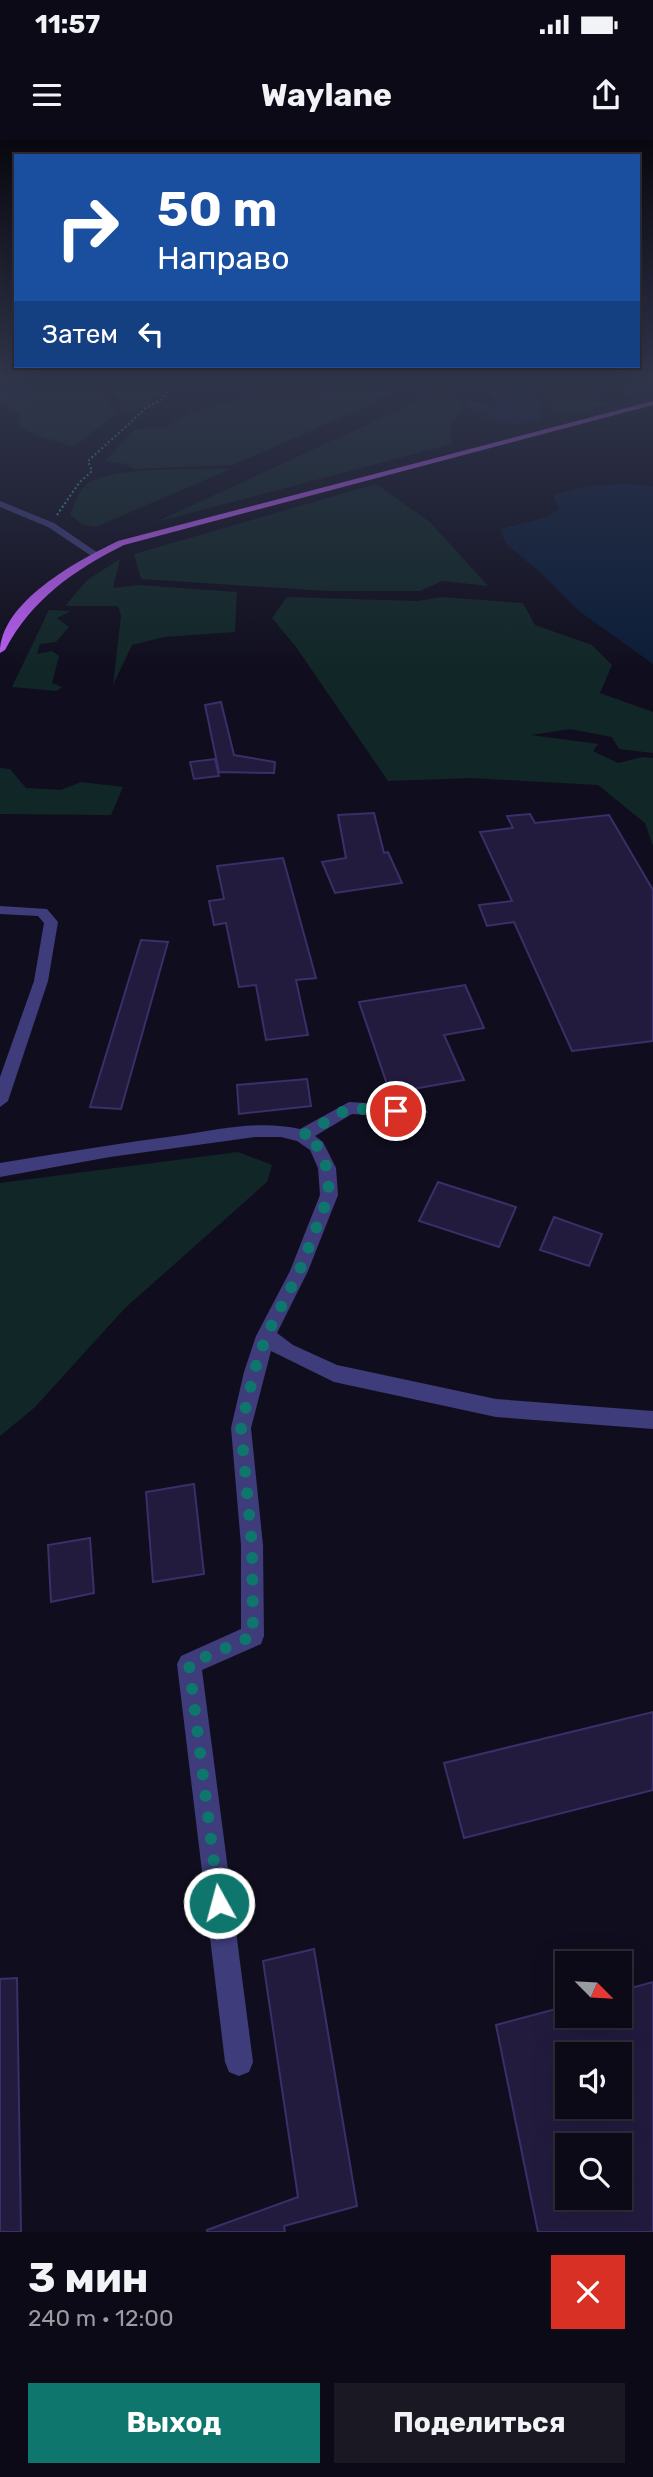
<!DOCTYPE html>
<html lang="ru">
<meta charset="utf-8">
<style>
:root{--surface:#0c0a16;--page:#1a1823;--text:#f1f3f6;--muted:#9a9aa1;--line:#2c2b35;--accent:#0f766e}
body{margin:0;font-family:Rubik,sans-serif;background:var(--page);color:var(--text);height:100vh;display:flex;flex-direction:column;font-size:26px;white-space:nowrap}
*{box-sizing:border-box;margin:0}
p{font-size:23px;color:var(--muted)}
.icon{flex:none;width:38px;height:38px;fill:none;stroke:currentColor;stroke-width:2;stroke-linecap:round;stroke-linejoin:round}
.map{position:relative;height:2092px;overflow:hidden}
.details{display:flex;flex-direction:column;background:var(--surface);flex:1}
.details>*{flex:none}
.guide{position:absolute;left:14px;top:14px;width:626px;height:214px;border-radius:0px;box-shadow:0 7px 28px #0002,0 0 0 2px var(--line);background:#1a4fa0;color:#fff;overflow:hidden}
.needle{width:46px;rotate:114deg}
.tools{position:absolute;left:555px;top:1811px;display:grid;gap:14px}
.tools a{display:grid;place-items:center;width:77px;height:77px;border-radius:0px;background:var(--surface);box-shadow:0 7px 28px #0002,0 0 0 2px var(--line);font-size:35px}
.pin{position:absolute;display:grid;place-items:center;width:60px;height:60px;color:#fff;margin:-30px;border:4px solid #fff;border-radius:50%;box-shadow:0 2px 7px #0007}
.me{position:absolute;width:77px;margin:-38px;rotate:353deg;stroke-linejoin:round;filter:drop-shadow(0 0 5px #0008)}
.turn{display:flex;align-items:center;gap:24px;height:147px;padding:0 28px;font-size:32px}
.turn .icon{width:91px;height:91px;stroke-width:2.5}
.turn b{display:block;font-size:49px;line-height:60px}
.then{display:flex;align-items:center;height:66px;padding:0 28px;background:#0003;gap:14px;font-size:26px}
.round{display:grid;place-items:center;flex:none;width:74px;height:74px;border-radius:0px;background:var(--page)}
.headline{display:flex;align-items:center;justify-content:space-between;height:119px;padding:0 28px}
h1{font-size:42px;font-weight:700;line-height:52px}
.button{display:flex;gap:14px;margin-top:auto;padding:14px 28px}
.button a{flex:1;height:80px;border-radius:0px;background:var(--accent);color:#fff;font-size:28px;font-weight:700;line-height:80px;text-align:center}
.button a+a{background:var(--page);color:var(--text)}
.status{display:flex;justify-content:space-between;align-items:center;height:49px;padding:0 35px;background:var(--surface);direction:ltr}
.status svg{height:19px;fill:currentColor}
header{display:flex;justify-content:space-between;align-items:center;height:91px;padding:0 28px;background:var(--surface);font-size:32px;font-weight:700}
.map>svg:first-child{display:block}
.green{fill:#112727}
.water{fill:#0c1d38}
.building{fill:#221b3e;stroke:#3a2f68;stroke-width:2;fill-rule:evenodd}
.lines{fill:none;stroke-linecap:round;stroke-linejoin:round}
.path{stroke:#35a8a0;stroke-width:2;stroke-dasharray:2 2.5;stroke-linecap:butt}
.minor{fill:#3e3c7a;fill-rule:evenodd}
.major{fill:#ba5df4;fill-rule:evenodd}
.route{stroke:#0f766e;stroke-width:12;stroke-dasharray:0 21.6}
</style>
<div class="status"><b>11:57</b><svg viewBox="0 0 49 12"><path d="M0 12V9h3v3zM5 12V6h3v6zM10 12V3h3v9zM15 12V0h3v12zM26 1h20v11H26zM47 4h2v5h-2z"/></svg></div>
<header><svg class="icon" aria-label="menu" viewBox="0 0 24 24"><path d="M4 6h16M4 12h16M4 18h16"/></svg>Waylane<svg class="icon" aria-label="share" viewBox="0 0 24 24"><path d="M12 15V3M7 8l5-5 5 5M5 13v7h14v-7"/></svg></header>
<div class="map">
<svg width="653" height="2092" viewBox="0 0 653 2092">
<rect width="100%" height="100%" fill="#100e1e"/>
<path class="green" d="M0,236H91L116,274L73,307L36,295L20,286V273L0,264Z
M103,236H170C161,257 145,270 122,270L110,243Z
M611,236H653V250C627,256 598,249 572,243Z
M353,244L370,250H392L391,255L233,325L133,329L126,324L105,321L135,289L165,288L190,273L241,260L323,253Z
M559,253L576,257L590,256L598,263L609,264L576,273L556,270L549,256L560,257Z
M425,258L458,260L461,271L450,286L452,304L156,382Z
M230,329L96,387L83,385L70,375C74,366 78,352 85,346C105,325 199,330 230,329Z
M376,344L430,382L488,446L442,441L420,451H327L141,439L134,414Z
M120,419L113,448L138,445L237,452L235,492L164,497L132,505L113,545L121,476L118,466H65L87,440Z
M287,457L418,461L441,457L523,463L535,485L592,505L612,525L600,553L653,572V613L619,609L612,597L570,589L531,595L598,604L593,611L618,623L643,617L653,618V706L645,683L598,645L471,638L388,641L296,507L272,478Z
M49,470L71,471L57,478L69,487L56,502L40,504L37,514L52,511L59,516L52,543L62,547L57,551L12,547Z
M0,628L10,629L26,648L61,650L81,642L123,647L111,675L0,674Z
M238,1012L272,1025L267,1042L125,1168L35,1267L0,1296V1043Z"/>
<path class="water" d="M500,236L522,240L541,267V279C522,286 503,285 484,278L482,274L491,273L470,268L469,260L493,268L496,262L486,249Z
M626,344L653,346V524L579,471L540,432L506,404L500,389L547,377L559,369L553,355L586,346Z"/>
<path class="building" d="M221,562L234,615L275,622L274,633L219,632L205,565Z
M215,619L219,636L194,639L190,622Z
M374,673L384,713L388,712L402,743L335,753L322,722L346,718L338,675Z
M530,674L535,683L609,675L653,750V901L572,911L514,782L487,786L479,765L512,761L480,692L513,688L507,676Z
M283,718L316,838L296,840L308,895L266,900L256,845L239,847L226,783L214,785L209,761L224,759L217,726Z
M141,800L168,802L121,969L90,967Z
M465,845L484,888L444,895L464,940L390,953L359,862Z
M307,939L311,966L239,974L237,945Z
M438,1042L516,1067L499,1107L419,1081Z
M554,1077L602,1094L589,1126L540,1110Z
M194,1344L204,1434L153,1442L146,1352Z
M90,1398L94,1453L51,1462L48,1405Z
M653,1572V1650L464,1698L444,1623Z
M314,1809L357,2066L284,2086L285,2092H207V2090L298,2057L263,1821Z
M17,1838L21,2092H0V1839Z
M653,1842V2092H538L496,1885L567,1866V1876H620V1851ZM567,1914H620V1967H567ZM567,2006H620V2058H567Z"/>
<g class="lines">
<path class="path" d="M57,375L79,343L92,331L88,321L146,268L161,260L177,236"/>
<path class="minor" d="M0,361L54,383L101,415L93,417L48,387L0,367Z
M0,766L47,769L58,782L48,841L8,961L0,967V937L34,841L44,783L38,776L0,774Z
M349,962L420,966L428,972L420,978L352,974L315,996L323,1002L336,1028L338,1055L308,1131L277,1193L293,1205L337,1225L496,1259L653,1271V1289L496,1277L334,1242L271,1211L251,1288L263,1405L264,1496L261,1504L202,1530L253,1922L249,1932L239,1936L229,1932L225,1922L177,1524L181,1516L241,1489V1405L231,1288L244,1232L256,1196L290,1131L320,1055L318,1028L310,1010L297,1001L281,997H255L110,1017L0,1037V1023C61,1013 121,1003 182,995C221,989 261,980 300,989Z"/>
<path class="major" d="M653,261V265L124,405C74,430 32,459 5,510L0,513C0,462 77,421 118,401Z"/>
</g>
<linearGradient id="sky" x2="0" y2="1"><stop stop-color="#090810"/><stop offset="0.45" stop-color="#31364c"/><stop offset="1" stop-color="#31364c" stop-opacity="0"/></linearGradient>
<rect width="653" height="529" fill="url(#sky)"/>
<g class="lines">
<path class="route" d="M219,1763L189,1524L253,1496L252,1405L241,1288L254,1232L266,1196L299,1132L329,1055L327,1028L317,1006L302,996L349,968L396,971"/>
</g>
</svg>
<div class="tools">
<a><svg class="needle" viewBox="-14 -14 28 28"><path d="M0-13l5 13h-10z" fill="#e53935"/><path d="M0 13l5-13h-10z" fill="#9a9aa1"/></svg></a>
<a><svg class="icon" aria-label="sound" viewBox="0 0 24 24"><path d="M4 9h4l5-4v14l-5-4H4zM17 9q2 3 0 6"/></svg></a>
<a><svg class="icon" aria-label="search" viewBox="0 0 24 24"><circle cx="10" cy="10" r="6"/><path d="M15 15l6 6"/></svg></a>
</div>
<div class="pin" style="left:396px;top:971px;background:#d93025"><svg class="icon" aria-label="arrive" viewBox="0 0 24 24"><path d="M6 21V4h12l-3 4 3 4H6"/></svg></div>
<svg class="me" style="left:219px;top:1763px" viewBox="-20 -20 40 40"><circle r="17" fill="#0f766e" stroke="#fff" stroke-width="3"/><path d="M0-11L8 9 0 5-8 9z" fill="#fff"/></svg>
<div class="guide">
<div class="turn"><svg class="icon" aria-label="right" viewBox="0 0 24 24"><path d="M7 20v-9h11M14 6l5 5-5 5"/></svg><div><b>50 m</b>Направо</div></div>
<div class="then">Затем<svg class="icon" aria-label="left" viewBox="0 0 24 24"><path d="M17 20v-9H6M10 6l-5 5 5 5"/></svg></div>
</div>
</div>
<section class="details">
<div class="headline"><div><h1>3 мин</h1><p>240 m · 12:00</p></div><a class="round" style="background:#d93025;color:#fff"><svg class="icon" aria-label="close" viewBox="0 0 24 24"><path d="M6 6l12 12M18 6L6 18"/></svg></a></div>
<div class="button"><a>Выход</a><a>Поделиться</a></div>
</section>
